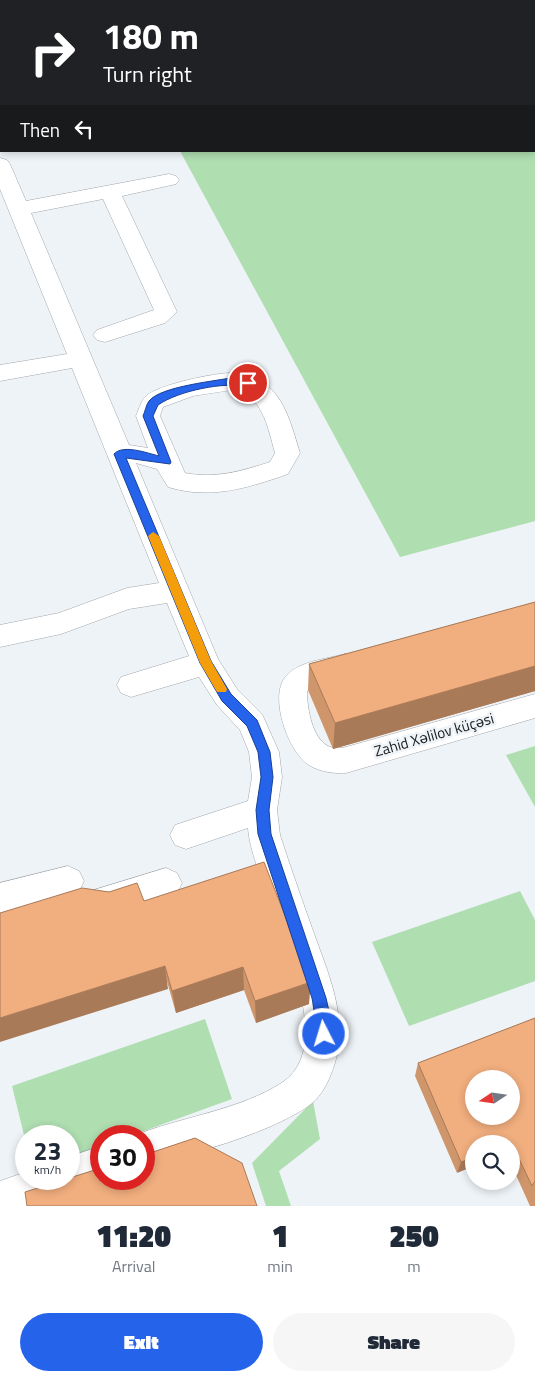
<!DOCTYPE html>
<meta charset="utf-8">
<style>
:root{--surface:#fff;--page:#f6f6f7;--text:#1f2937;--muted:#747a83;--accent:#2563eb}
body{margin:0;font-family:"Titillium Web",sans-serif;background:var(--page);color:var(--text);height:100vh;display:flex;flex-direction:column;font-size:19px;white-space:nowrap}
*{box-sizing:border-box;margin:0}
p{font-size:16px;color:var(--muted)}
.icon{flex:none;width:28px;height:28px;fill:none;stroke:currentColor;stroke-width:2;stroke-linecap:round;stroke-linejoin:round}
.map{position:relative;height:1206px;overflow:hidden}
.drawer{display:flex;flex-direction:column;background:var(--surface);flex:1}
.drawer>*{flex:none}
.guide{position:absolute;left:0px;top:0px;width:535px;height:152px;box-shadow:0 2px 8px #0003;background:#202124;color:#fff;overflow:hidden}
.needle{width:32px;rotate:257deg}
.controls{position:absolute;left:465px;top:1070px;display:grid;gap:10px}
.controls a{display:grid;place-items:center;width:55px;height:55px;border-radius:50%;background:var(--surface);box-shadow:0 2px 8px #0003;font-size:25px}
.speed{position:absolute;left:15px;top:1125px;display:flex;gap:10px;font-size:25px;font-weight:700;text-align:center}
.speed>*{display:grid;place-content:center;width:65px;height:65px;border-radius:50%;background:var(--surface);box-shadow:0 2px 8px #0003;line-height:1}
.speed small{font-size:12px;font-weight:400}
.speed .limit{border:8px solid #d22;background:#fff;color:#111}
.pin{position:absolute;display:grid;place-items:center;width:42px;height:42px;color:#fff;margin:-21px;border:2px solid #fff;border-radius:50%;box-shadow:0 1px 5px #0007}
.me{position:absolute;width:55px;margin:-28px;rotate:355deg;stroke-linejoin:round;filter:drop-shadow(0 0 4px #0008)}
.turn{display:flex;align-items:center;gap:18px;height:105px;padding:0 20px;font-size:22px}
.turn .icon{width:65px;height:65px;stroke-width:2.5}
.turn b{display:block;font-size:35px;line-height:42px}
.then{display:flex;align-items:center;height:48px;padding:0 20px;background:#0003;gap:10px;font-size:19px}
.eta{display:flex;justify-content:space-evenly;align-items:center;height:85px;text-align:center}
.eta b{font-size:30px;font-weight:800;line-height:35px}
.action{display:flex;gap:10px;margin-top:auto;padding:10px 20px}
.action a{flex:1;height:58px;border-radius:30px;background:var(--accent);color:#fff;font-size:20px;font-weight:800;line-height:58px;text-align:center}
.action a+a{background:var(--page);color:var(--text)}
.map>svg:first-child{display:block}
.green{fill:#afdeb1}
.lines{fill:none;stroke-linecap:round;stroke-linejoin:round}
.minor-casing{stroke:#a2a6aa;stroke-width:1}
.minor{fill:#fff;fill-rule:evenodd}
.wall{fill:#cf966c}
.shaded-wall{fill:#a97a58}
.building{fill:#f1ae7e;stroke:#a97a58;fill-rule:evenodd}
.route{fill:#2563eb;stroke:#184099}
.slow{fill:#f59e0b}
.labels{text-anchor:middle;stroke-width:5;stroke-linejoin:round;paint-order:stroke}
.street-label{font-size:15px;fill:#1a1c1d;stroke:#eef3f7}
</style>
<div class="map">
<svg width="535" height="1206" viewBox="0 0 535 1206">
<rect width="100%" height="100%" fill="#eef3f7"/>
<path class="green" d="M250,0H535V521L400,557L180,151H534V1H243Z
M535,746V807L506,755Z
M520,891L535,920V981L409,1026L372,942Z
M205,1019L232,1099L130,1136H101V1147L69,1158V1136H26V1143L12,1086Z
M313,1101L320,1139L279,1171L291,1206H266L252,1163Z"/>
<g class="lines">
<defs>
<path id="minor" d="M38,0H56L57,1H39Z
M0,43H1V55H0Z
M0,113H1V125H0Z
M0,158L7,160L10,164L26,201L169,174L176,176L179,180L176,184L122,196L177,312L165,323L105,342L97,340L93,335L97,330L154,310L103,199L31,213L129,445L148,448L136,416C139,409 141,401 146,396C159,384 222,371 239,373C248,374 257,377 264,383C286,399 292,428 300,453L288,474C248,488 210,500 168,487L157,469L136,463L218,659L237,689L262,714L279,752L282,777L277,810L280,835C290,866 301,897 312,928C329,976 352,1024 331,1074C326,1087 319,1099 307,1107C263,1136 195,1152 144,1168V1136H133C180,1117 241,1110 283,1082C348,1037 252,889 248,828L186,849L175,845L170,835L175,825L248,801L252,777L249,752L240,730L217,705L199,677L131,697L121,693L117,685L121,677L189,656L167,603L129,609L61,634L0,647V625L59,613L127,588L159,583L72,368L0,381V365L67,354L0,189ZM239,389C264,402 268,428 275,453L270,462C242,471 215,479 185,473L160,416L163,407L193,396Z
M345,654L355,658L359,666L355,674L320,684L307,691C307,708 312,740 330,747C335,749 341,748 346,747L535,694V718L346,773C333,774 316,771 306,763C287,748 268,694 287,675C300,661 327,659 345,654Z
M68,866L79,871L84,881L79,891L0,913V883Z
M166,868L177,873L182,883L177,893L105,916L94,912L89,901L94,890Z
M101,1146V1179H110L35,1206H0V1181L26,1172V1179H69V1157Z"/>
</defs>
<use href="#minor" class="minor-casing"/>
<use href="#minor" class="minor"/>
</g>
<path class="wall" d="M535,602V691L333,749L308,690L309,664Z
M144,901L309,1004L256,1023L244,990L176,1013Z
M535,1018V1206H530L511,1164V1144H474L457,1173L415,1076L418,1063Z"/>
<path class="shaded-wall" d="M0,103H1V109L0,110Z
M535,666V691L333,749L335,723Z
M165,966L168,989L0,1042V1018Z
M243,967L244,990L176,1013L172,991Z
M311,982L309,1004L256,1023L255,1001Z
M474,1157V1166L457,1173L461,1162Z"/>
<path class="building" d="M0,0H39V1H1V6L0,7Z
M55,0H73L72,1H54Z
M0,19H1V29H0Z
M535,602V666L335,723L309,664Z
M264,862L311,982L255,1001L243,967L172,991L165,966L0,1018V913L82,888L109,892L137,883L144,901Z
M535,1018V1181L532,1186L511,1142L505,1144H474V1157L461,1162L418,1063ZM474,1079H511V1116H474Z
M195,1138L242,1163L257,1206H27L25,1192L101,1168V1179H144V1155Z"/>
<path class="route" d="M236,377L253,383L248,387C225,381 178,391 158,405L153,416L171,462L170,464L126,458L211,661L231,694L257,720L270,752L273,777L269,810L271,834L326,998L332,1024L329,1039L324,1042L319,1039C316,1032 314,1008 312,998L258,834L256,810L261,777L258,752L247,726L222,701L200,663L114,454C123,444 147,453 159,456L143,416C145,412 146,405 149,401C161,386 217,381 236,377Z"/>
<path class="slow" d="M153,532L159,536L211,661L227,689L226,692H217L200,663L148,536Z"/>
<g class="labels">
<g class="street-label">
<text transform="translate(434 735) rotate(-16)" y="5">Zahid Xəlilov küçəsi</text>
</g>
</g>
</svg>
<div class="controls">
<a><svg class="needle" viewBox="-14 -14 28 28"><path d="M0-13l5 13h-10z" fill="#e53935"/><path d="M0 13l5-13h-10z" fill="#747a83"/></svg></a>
<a><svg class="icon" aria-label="search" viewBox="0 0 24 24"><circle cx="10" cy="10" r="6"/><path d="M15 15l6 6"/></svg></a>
</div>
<div class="speed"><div>23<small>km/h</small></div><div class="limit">30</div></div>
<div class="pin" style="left:248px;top:383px;background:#d93025"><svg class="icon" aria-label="arrive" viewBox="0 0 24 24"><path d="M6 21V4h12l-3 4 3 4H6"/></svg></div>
<svg class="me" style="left:324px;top:1034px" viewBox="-20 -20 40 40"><circle r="17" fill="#2563eb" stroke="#fff" stroke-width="3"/><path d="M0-11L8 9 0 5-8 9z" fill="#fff"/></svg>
<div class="guide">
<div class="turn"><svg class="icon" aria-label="right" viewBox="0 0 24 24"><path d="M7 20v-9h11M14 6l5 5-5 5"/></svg><div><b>180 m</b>Turn right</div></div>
<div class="then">Then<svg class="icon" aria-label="left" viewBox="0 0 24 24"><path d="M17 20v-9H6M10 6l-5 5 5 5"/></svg></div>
</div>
</div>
<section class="drawer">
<div class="eta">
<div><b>11:20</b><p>Arrival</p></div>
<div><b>1</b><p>min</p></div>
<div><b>250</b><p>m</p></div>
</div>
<div class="action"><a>Exit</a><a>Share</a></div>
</section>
